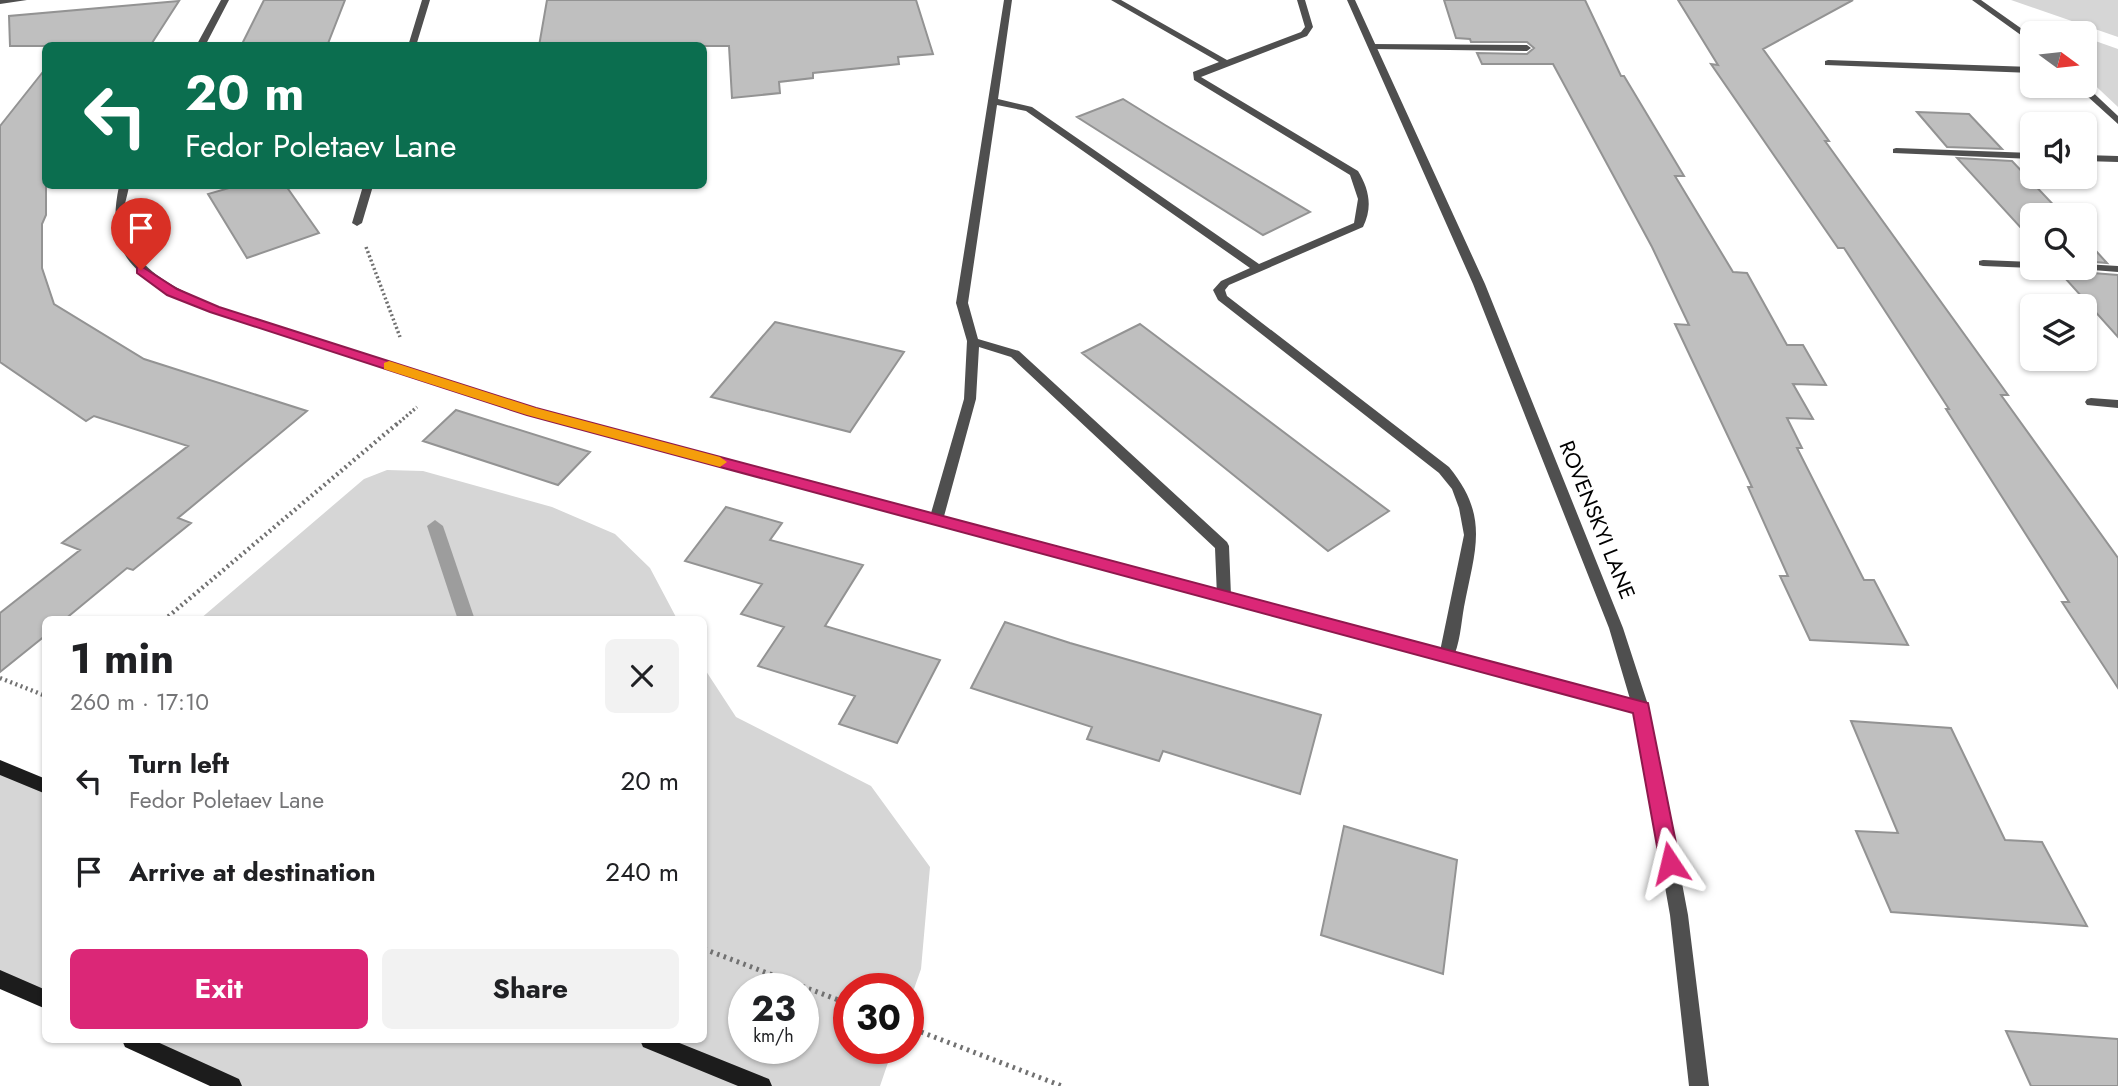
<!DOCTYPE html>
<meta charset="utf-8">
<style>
:root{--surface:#fff;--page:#f2f2f2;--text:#202124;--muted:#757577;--accent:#db2777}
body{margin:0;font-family:Jost,sans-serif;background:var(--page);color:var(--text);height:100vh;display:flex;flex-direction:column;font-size:26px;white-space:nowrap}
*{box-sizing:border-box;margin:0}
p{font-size:23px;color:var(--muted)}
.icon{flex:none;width:38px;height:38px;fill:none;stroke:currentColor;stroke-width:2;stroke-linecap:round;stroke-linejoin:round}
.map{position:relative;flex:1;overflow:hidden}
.details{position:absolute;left:42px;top:616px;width:665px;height:427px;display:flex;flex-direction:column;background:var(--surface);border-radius:10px;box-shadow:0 2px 5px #0004}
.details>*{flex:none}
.top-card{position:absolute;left:42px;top:42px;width:665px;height:147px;border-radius:10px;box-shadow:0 2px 5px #0004;background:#0b6e4f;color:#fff;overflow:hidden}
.needle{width:46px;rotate:105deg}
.controls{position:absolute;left:2020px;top:21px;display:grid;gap:14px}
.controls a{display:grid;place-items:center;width:77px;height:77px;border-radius:10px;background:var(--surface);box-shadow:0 2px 5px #0004;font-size:35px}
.speed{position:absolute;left:728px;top:973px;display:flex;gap:14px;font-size:35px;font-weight:700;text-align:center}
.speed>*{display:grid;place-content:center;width:91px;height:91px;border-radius:50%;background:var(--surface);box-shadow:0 2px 5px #0004;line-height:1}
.speed small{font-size:18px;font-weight:400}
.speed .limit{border:10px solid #d22;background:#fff;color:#111}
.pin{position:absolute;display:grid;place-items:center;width:60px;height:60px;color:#fff;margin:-72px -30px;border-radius:50% 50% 50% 0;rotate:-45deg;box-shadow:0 0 7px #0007}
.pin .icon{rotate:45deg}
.me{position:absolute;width:77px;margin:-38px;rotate:350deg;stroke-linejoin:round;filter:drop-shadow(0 0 5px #0008)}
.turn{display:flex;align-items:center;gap:24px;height:147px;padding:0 28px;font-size:32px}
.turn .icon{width:91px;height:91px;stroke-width:2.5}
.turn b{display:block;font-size:49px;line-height:60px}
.round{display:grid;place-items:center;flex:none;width:74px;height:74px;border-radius:10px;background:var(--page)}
.headline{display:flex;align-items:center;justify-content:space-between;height:119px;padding:0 28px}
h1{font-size:42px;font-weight:700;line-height:52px}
.button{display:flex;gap:14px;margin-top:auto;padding:14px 28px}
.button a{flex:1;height:80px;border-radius:10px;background:var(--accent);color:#fff;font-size:28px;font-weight:700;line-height:80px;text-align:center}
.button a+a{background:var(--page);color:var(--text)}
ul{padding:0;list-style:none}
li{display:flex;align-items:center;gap:21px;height:91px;padding:0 28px}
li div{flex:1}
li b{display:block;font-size:26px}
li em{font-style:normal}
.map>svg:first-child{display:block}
.green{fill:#d6d6d6;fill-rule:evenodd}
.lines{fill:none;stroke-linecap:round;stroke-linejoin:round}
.stream{fill:#9d9d9d;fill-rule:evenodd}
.building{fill:#bfbfbf;stroke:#939393;stroke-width:2}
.path-far2{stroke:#717171;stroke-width:3.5;stroke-dasharray:2 2.5;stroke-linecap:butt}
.path-far1{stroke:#717171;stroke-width:4.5;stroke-dasharray:2 3.5;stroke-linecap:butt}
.path{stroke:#717171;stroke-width:5;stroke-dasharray:2.5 4.5;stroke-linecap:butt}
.lane{fill:#4f4f4f;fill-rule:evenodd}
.street{fill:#4f4f4f;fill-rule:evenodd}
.secondary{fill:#1c1c1c;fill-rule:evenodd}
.route{fill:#db2777;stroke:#8e194d;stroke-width:2}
.slow{fill:#f59e0b}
.labels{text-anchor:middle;stroke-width:7;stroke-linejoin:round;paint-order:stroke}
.street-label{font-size:21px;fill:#000;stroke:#fff}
</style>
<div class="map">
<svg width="2118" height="1086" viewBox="0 0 2118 1086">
<rect width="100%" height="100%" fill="#fff"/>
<path class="green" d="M2011,0H2118V37Z
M2084,37L2118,49V107L2084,75Z
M387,470L423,471L552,507L615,534L650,568L677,619H200L364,479Z
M704,668L736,717L871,786L930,867L921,969L908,1006V989H849V1048H893L880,1086H232L132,1040H704ZM744,989H803V1048H744Z
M0,767L45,786V999L0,978Z"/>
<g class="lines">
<path class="stream" d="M435,520L443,526L475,620H458L427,526Z"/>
</g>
<path class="building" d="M264,0H345L327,46H241Z
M547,0H916L933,54L898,57L899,64L813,73V78L779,82L780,93L732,98L729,46H539Z
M1444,0H1585L1621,76H1624L1684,176H1675L1733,272L1747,273L1787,345H1803L1826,385L1793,384L1813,419L1787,418L1802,448H1797L1864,580H1874L1908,645L1810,640L1780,576H1788L1748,487H1752L1675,324L1689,325L1652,247L1553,64H1482L1477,53L1527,54L1534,48L1527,42H1471L1470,39L1456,38Z
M1678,0H1853L1763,49L1829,141H1825L2008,395H2001L2118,558V688L2062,602H2069L1946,409H1949L1844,248H1838L1711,64L1718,65Z
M179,1L150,46H10L9,16Z
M46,68V215L42,224V268L54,304L144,359L307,411L178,518L191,523L133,570L127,568L64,620H46V635L0,672V613L80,550L62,543L188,446L94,416L86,421L0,362V126Z
M1123,99L1165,125L1310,212L1263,235L1077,117Z
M1917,112L1969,114L2002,149L1947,147Z
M1957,158L2012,161L2063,215H2032V240Z
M236,186H286L319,233L247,258L208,194Z
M2084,238L2086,240L2107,263L2084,261Z
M2056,268H2076L2080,272L2118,275V337Z
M775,322L904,352L850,432L711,397Z
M1140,324L1318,458L1389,511L1328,551L1082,353Z
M456,410L590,452L558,485L423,441Z
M726,507L782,523L770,540L863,565L825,626L940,660L897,743L839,724L855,696L758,666L784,627L741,614L762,584L685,561Z
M1005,622L1070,643L1321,715L1300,794L1163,751L1159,761L1087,739L1092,727L971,688Z
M1851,721L1951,728L2005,840L2042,842L2087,926L1891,912L1856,831L1898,833Z
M1344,826L1457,860L1443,974L1321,935Z
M2006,1031L2118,1039V1086H2031Z"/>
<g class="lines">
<path class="path-far2" d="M366,247L400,337
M396,425L417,407"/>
<path class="path-far1" d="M164,620L398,423
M0,678L46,696"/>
<path class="path" d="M704,949L849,1004
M908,1027L1062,1086"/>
<path class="lane" d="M422,0H430L416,46H408Z
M1004,0H1012L998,99L1032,107L1259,264L1354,223L1358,199L1350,175L1194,80L1193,72L1219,62L1111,0H1121L1227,60L1301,32L1305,27L1297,0H1305L1313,27L1307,36L1201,77L1358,171C1369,189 1373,207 1363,227L1229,285L1225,290L1227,296L1449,467C1490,517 1475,549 1464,607C1461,624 1460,645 1452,660L1447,662L1442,660L1439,656L1464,535L1459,508L1452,489L1439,473L1218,300L1213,290L1221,281L1250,268L1026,111L997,105L968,303L978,339L1019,351L1227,542L1229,546L1231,596L1229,600H1219L1217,596L1215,548L1011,357L979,347L976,399L943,520L936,525L931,524L929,520L964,399L967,341L956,303Z
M1369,44L1527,45L1531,48L1527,51L1372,49L1369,48Z
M1828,60L2032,67V73L1825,65V61Z
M1896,148L2032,153V159L1893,153V149Z
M2084,155L2118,156V162L2084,161Z
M363,186H373L362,223L357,226L352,223Z
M1983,260L2032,262V268H2034H2032L1983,266L1979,265V261Z
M2084,264L2118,266V272L2080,269L2079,268H2084Z
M2091,398L2118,400V408L2087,405L2085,402L2087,399Z"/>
<path class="street" d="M0,0H27L0,4Z
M221,0H229L205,46H196Z
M1347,0H1355L1485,284L1623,628L1649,708L1688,915L1709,1086H1689L1670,915L1634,713L528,415L189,302C133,275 105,253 119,186H129C128,194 124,204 124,213C123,267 176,289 219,307L536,409L1630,699L1609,628L1473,284Z
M1972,0H1981L2032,36V43Z
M2084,84L2118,116V124L2076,86Z"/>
<path class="secondary" d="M0,760L46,779V794L0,775Z
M0,970L46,990V1009L0,989Z
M122,1040H153L239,1079L242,1086H210L125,1047Z
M640,1040H672L769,1079L772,1086H738L643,1047Z"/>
</g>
<path class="route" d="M141,266L177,289L219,307L536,408L1648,703L1680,863L1677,870L1670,872L1663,870L1660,863L1633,713L527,415L210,312L167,295L137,273V267Z"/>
<path class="slow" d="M389,361L536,408L720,457L727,462L720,467L527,415L384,369V363Z"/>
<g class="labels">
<g class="street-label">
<text transform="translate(1597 520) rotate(68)" y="7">ROVENSKYI LANE</text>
</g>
</g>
</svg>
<div class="controls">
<a><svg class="needle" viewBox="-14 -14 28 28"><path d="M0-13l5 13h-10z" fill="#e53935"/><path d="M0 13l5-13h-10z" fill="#757577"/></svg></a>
<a><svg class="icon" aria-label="sound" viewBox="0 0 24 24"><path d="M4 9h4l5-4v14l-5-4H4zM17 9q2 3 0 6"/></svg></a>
<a><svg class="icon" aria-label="search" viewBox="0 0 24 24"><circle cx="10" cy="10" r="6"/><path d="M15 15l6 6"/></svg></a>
<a><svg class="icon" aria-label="layers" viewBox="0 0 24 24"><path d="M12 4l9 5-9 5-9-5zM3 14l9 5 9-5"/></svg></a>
</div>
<div class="speed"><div>23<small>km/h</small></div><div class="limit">30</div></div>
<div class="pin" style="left:141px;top:270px;background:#d93025"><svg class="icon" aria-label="arrive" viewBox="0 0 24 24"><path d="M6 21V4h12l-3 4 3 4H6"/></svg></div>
<svg class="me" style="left:1670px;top:863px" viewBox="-20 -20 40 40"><path d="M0-17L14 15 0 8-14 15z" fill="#db2777" stroke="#fff" stroke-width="4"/></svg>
<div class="top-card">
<div class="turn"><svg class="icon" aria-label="left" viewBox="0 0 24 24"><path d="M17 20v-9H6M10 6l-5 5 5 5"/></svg><div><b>20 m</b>Fedor Poletaev Lane</div></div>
</div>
<section class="details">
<div class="headline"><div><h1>1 min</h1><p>260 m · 17:10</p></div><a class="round"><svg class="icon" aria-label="close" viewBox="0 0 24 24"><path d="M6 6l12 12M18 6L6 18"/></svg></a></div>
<ul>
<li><svg class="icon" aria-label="left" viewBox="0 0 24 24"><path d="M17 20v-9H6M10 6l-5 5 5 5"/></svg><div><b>Turn left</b><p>Fedor Poletaev Lane</p></div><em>20 m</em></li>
<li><svg class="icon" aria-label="arrive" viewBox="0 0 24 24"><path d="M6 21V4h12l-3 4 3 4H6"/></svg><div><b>Arrive at destination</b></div><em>240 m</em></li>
</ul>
<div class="button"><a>Exit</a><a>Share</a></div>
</section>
</div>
